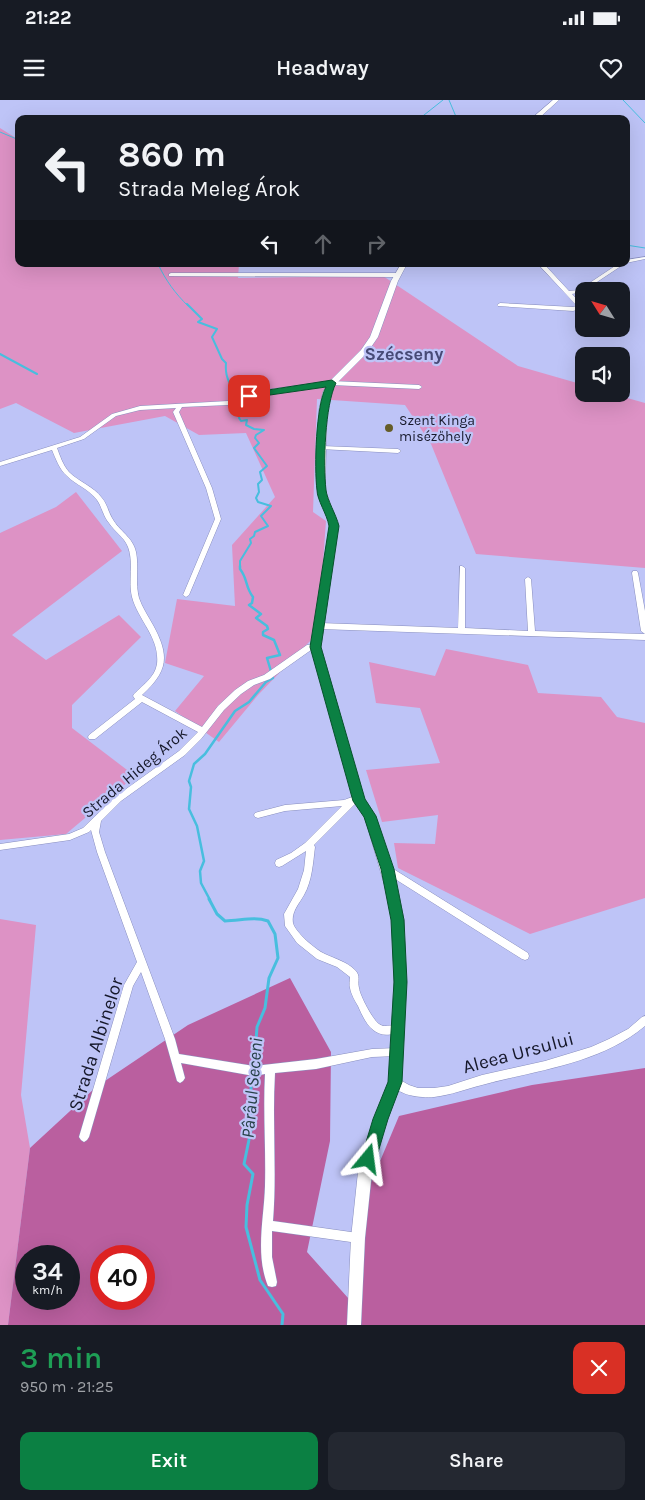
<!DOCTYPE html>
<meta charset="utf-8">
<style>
:root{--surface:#171b24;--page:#242831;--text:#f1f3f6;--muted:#9ea1a6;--accent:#0b8043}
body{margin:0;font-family:Karla,sans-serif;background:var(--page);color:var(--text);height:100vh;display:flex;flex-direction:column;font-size:19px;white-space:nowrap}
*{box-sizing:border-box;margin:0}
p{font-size:16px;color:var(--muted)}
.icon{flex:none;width:28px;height:28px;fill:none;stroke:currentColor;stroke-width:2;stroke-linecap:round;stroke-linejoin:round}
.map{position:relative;height:1225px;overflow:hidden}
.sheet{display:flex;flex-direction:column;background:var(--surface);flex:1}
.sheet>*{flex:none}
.hud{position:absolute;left:15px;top:15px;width:615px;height:152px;border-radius:10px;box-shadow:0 5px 20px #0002;background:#171b24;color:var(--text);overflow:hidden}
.needle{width:32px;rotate:307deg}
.buttons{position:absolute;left:575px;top:182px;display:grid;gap:10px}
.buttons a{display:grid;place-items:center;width:55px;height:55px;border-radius:10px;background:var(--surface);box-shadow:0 5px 20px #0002;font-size:25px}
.speed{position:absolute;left:15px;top:1145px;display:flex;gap:10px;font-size:25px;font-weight:700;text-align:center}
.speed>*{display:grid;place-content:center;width:65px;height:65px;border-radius:50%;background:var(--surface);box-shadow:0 5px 20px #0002;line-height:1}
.speed small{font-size:12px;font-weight:400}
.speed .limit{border:8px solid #d22;background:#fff;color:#111}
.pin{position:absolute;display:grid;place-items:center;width:42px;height:42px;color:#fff;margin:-21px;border-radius:10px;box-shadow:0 2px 8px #0006}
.me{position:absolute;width:55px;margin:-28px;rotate:16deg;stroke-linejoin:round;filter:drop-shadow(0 0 4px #0008)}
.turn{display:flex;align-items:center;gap:18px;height:105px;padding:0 20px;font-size:22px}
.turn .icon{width:65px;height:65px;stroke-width:2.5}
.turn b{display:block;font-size:35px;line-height:42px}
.lanes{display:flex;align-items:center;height:48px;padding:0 20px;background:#0003;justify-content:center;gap:25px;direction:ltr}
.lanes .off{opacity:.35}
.round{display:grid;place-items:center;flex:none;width:52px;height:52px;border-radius:10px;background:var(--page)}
.head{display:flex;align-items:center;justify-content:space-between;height:85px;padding:0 20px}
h1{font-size:30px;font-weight:600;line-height:38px;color:#1e9e55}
.button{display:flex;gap:10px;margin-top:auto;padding:10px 20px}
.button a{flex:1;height:58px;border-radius:10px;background:var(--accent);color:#fff;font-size:20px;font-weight:600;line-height:58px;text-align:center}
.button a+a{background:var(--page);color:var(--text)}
.status{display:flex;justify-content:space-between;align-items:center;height:35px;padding:0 25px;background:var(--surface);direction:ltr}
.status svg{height:14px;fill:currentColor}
header{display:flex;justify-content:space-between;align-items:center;height:65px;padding:0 20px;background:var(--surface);font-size:22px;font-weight:600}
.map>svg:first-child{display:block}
.green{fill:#dd92c5}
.forest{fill:#ba5f9f;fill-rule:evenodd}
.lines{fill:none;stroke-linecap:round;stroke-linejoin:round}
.stream-far3{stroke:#48bede;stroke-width:1}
.stream-far2{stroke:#48bede;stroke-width:2}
.stream-far1{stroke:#48bede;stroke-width:2.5}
.stream{stroke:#48bede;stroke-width:3}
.street-casing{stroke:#888ebe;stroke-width:1}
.secondary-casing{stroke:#888ebe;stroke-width:1}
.street{fill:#fff;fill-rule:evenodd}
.secondary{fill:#fff;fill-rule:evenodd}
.route{fill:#0b8043;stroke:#07532c}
.poi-dot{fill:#655c28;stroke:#bec4f7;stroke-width:2}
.labels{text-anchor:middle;stroke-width:4.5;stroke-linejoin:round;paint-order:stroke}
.far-poi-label{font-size:14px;fill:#16182a;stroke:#bec4f7;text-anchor:start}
.street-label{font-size:16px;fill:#16182a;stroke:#bec4f7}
.far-district-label{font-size:18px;font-weight:bold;fill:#474a76;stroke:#bec4f7}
.water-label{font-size:18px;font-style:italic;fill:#274148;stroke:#bec4f7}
.near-street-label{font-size:19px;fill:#16182a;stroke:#bec4f7}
</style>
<div class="status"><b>21:22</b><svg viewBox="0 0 49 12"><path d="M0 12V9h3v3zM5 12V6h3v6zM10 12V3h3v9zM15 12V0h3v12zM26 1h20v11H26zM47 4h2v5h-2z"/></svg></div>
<header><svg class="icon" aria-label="menu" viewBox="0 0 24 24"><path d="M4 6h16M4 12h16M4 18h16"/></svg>Headway<svg class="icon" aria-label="heart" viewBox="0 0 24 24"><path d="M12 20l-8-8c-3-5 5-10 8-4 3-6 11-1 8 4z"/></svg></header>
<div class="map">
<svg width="645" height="1225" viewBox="0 0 645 1225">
<rect width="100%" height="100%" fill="#bec4f7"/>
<path class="green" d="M0,28L19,40V164H239L238,178L383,176L518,266L584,285V294H613L645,303V468L476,454L431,344L405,305L317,299L313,412L326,421L322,476L313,538L258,595L219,642L175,611L204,576L165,563L177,499L235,506L232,445L275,397L246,333L199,335L165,316L74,333L16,303L0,309Z
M76,392L122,451L12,535L46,560L119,515L141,537L72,605V628L135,676L66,734L0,740V433L56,407Z
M446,549L528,565L538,593L601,597L617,617L645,623V798L530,834L398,768L394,743L435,744L438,715L382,722L366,670L440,663L420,608L376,603L369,562L435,576Z
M0,819L36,825L21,995L30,1048L8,1225H0Z"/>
<path class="forest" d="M290,878L331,952L330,1041L307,1152L357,1208L365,1097L399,1016L532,985L645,968V1225H8L30,1048L96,987L188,925ZM26,1156H69V1199H26ZM101,1156H144V1199H101Z"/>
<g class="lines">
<path class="stream-far3" d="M449,0L457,19
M623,0L645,23
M419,19L443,0
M0,32L19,40
M19,63V77
M626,145L645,148
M158,164C166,181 175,193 188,206"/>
<path class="stream-far2" d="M187,204L202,219L198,222L217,229L212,237L222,259L226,263C225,275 228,279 232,290C235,298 231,305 241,310L239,318L241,321L247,320L246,325L254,329L264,330L256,335L255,338L259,343L254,348L267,366L260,372L262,380L258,384L259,392L256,398L258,402L271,406L261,416L268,426L255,432L254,436L250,439L251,443L240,461V467
M0,254L37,274"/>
<path class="stream-far1" d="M210,800L201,783L200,771L204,761L197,726L189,709L191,687L189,681L194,664L205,654L235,611L249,602L266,582L273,578L267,558L280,555L274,540L263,535V532L268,529L267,526L256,518L261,514L249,505L252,503L253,497C245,487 248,479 240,469V466"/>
<path class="stream" d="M209,799L217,814L225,821C240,821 254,816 268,821L275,834L278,858L269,878L265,908L257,927L254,968
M253,974L251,980V1030L244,1064L253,1074L247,1105L246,1127L260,1180L283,1214L282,1225"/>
<defs>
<path id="street" d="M645,157V159L626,163V160Z
M538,164H544L569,191L579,190L618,164H624L582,192L572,194L584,207V212L580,209L573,211L498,206L497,205L500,203L573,207L577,206Z
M171,173H397L400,175L397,177L169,176V174Z
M606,229H613L614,230L611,232Z
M332,281L419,285L422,287L419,289L332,285L266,294L228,305L182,307L179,312L212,388L221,419L189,495L186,497L183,495L215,419L206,388L173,312L176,308L140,310L116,316L84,339L57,348C60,356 63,365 69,372C79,382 93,386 102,398C107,404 108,411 112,418C119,431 133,437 136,452C139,467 135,483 139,498C142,507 148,516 153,525C170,556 168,571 142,595L202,627L218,606L235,590L248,581L264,575L307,545L316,544L320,547L319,549L311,550L270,579L254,585L241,594L224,610L201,639L185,655L121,701L101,721L99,732L105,752L175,939L179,954L254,966L316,959L372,949L397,948L400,949L402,952L400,955L397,956L372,957L316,969L275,973C272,1022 277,1072 273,1121L358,1133L362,1134L363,1138L362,1142L358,1143L272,1131V1157L277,1182L276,1186L272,1187L268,1186C255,1154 264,1119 265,1086C266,1049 263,1012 265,974L254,976L181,963L185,978L183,981L180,983L177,981L165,939L141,872L133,886L89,1037L87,1040L84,1042L81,1040L79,1037L124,885L137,862L97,752L91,730L89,732L70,740L0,750V744L69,734L83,728L115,697L179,651L198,632L142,602L95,639H89L88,637L89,635L135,599L133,596L134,594C143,585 155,577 157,564C160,538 138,520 132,497C128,481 134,462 128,447C124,437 115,432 109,423C103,416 102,407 97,400C89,389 76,385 67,376C59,369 56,359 52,350L0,366V362L80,337L112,314L140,306L228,301L265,290Z
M322,346L398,349L401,351L398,353L320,349V347Z
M460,466H462L465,468V528L528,531L525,479L528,477L531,479L535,531L645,534V540L320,529L316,526L320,523L458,528Z
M633,471H637L638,473L645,511V534L641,531L632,473Z
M355,696L358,697L359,699L358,701L314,745L315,747C313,763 312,781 304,795C299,804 291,812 293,823C295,832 316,850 325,854C336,859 347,862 355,870C361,876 357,881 359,888C360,896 373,920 379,924C386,929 394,923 401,926L403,929L401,932C376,941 367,927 358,906C355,901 351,894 350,888C349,885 350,880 350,877L337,867L317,859L297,843L285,826L284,814L298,789L304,770L306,751L282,766L279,767L276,766L275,763L276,760L291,753L305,743L342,706L285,711L258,718L255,717L254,715L255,713L258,712L285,705L344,700Z
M387,765L528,853L529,856L528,859L525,860L522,859L384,772L383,769L384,766Z
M645,916V926C600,964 537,970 482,985C466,989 451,995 434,997C420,998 398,996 390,982L392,979L395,977L409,985L418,988H434L448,986L482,975L545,961L591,947L609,939L628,929L642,917Z"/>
<path id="secondary" d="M553,0H559L538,19H531Z
M401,164H407L398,181L378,237L367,253L335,285L331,292L327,310L325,389L338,426L321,547L364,699L375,716L398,790L404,820L406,882L401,982L378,1047L372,1072L365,1138L361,1225H347L351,1138L358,1072L364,1047L389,982L394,882L392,820L386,790L365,718L354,701L311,547L330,426L317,389L319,310L323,292L328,283L361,250L370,237L391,181Z"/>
</defs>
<use href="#street" class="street-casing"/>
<use href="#secondary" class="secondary-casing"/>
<use href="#street" class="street"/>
<use href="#secondary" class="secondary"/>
</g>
<path class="route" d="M332,280L336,283C325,305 323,364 326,390C327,400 336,414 339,426L321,547L365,699L376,716L394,769L404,820L407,882L402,982L388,1019L376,1059L373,1065L368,1067L363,1065L361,1059L373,1019L388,982L394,882L391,820L381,769L364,717L353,701L310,547L329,426C327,414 317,400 317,390C314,367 316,305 326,287L249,298L245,296L249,293Z"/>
<circle class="poi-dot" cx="389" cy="328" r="5"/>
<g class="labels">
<g class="far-poi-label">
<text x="399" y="325">Szent Kinga<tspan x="399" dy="16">misézőhely</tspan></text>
</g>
<g class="street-label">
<text transform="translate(134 672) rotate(-40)" y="6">Strada Hideg Árok</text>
</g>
<g class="far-district-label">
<text x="404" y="260">Szécseny</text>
</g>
<g class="water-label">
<text transform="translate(252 988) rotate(-85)" y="6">Pârâul Seceni</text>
</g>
<g class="near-street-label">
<text transform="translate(95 944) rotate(-72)" y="7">Strada Albinelor</text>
<text transform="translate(518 952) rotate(-15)" y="7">Aleea Ursului</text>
</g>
</g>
</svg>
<div class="buttons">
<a><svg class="needle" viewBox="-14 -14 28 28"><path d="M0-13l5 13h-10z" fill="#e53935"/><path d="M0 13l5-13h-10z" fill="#9ea1a6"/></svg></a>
<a><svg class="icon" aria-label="sound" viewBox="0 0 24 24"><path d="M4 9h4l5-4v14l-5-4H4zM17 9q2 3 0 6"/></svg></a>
</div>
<div class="speed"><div>34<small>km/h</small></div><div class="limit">40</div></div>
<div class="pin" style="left:249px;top:296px;background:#d93025"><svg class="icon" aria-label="arrive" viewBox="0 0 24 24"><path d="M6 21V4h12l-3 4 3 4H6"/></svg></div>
<svg class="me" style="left:368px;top:1059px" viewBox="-20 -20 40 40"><path d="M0-17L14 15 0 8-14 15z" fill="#0b8043" stroke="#fff" stroke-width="4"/></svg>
<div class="hud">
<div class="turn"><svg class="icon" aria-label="left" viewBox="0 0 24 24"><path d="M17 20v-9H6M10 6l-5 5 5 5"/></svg><div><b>860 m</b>Strada Meleg Árok</div></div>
<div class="lanes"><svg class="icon" aria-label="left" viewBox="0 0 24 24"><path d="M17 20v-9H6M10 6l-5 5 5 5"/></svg><svg class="icon off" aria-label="ahead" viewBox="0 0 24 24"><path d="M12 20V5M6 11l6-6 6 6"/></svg><svg class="icon off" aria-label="right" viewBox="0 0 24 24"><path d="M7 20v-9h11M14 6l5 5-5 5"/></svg></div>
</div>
</div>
<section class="sheet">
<div class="head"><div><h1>3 min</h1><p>950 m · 21:25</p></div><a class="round" style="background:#d93025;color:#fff"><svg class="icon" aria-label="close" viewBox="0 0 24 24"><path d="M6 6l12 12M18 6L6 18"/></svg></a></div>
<div class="button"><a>Exit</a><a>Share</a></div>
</section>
